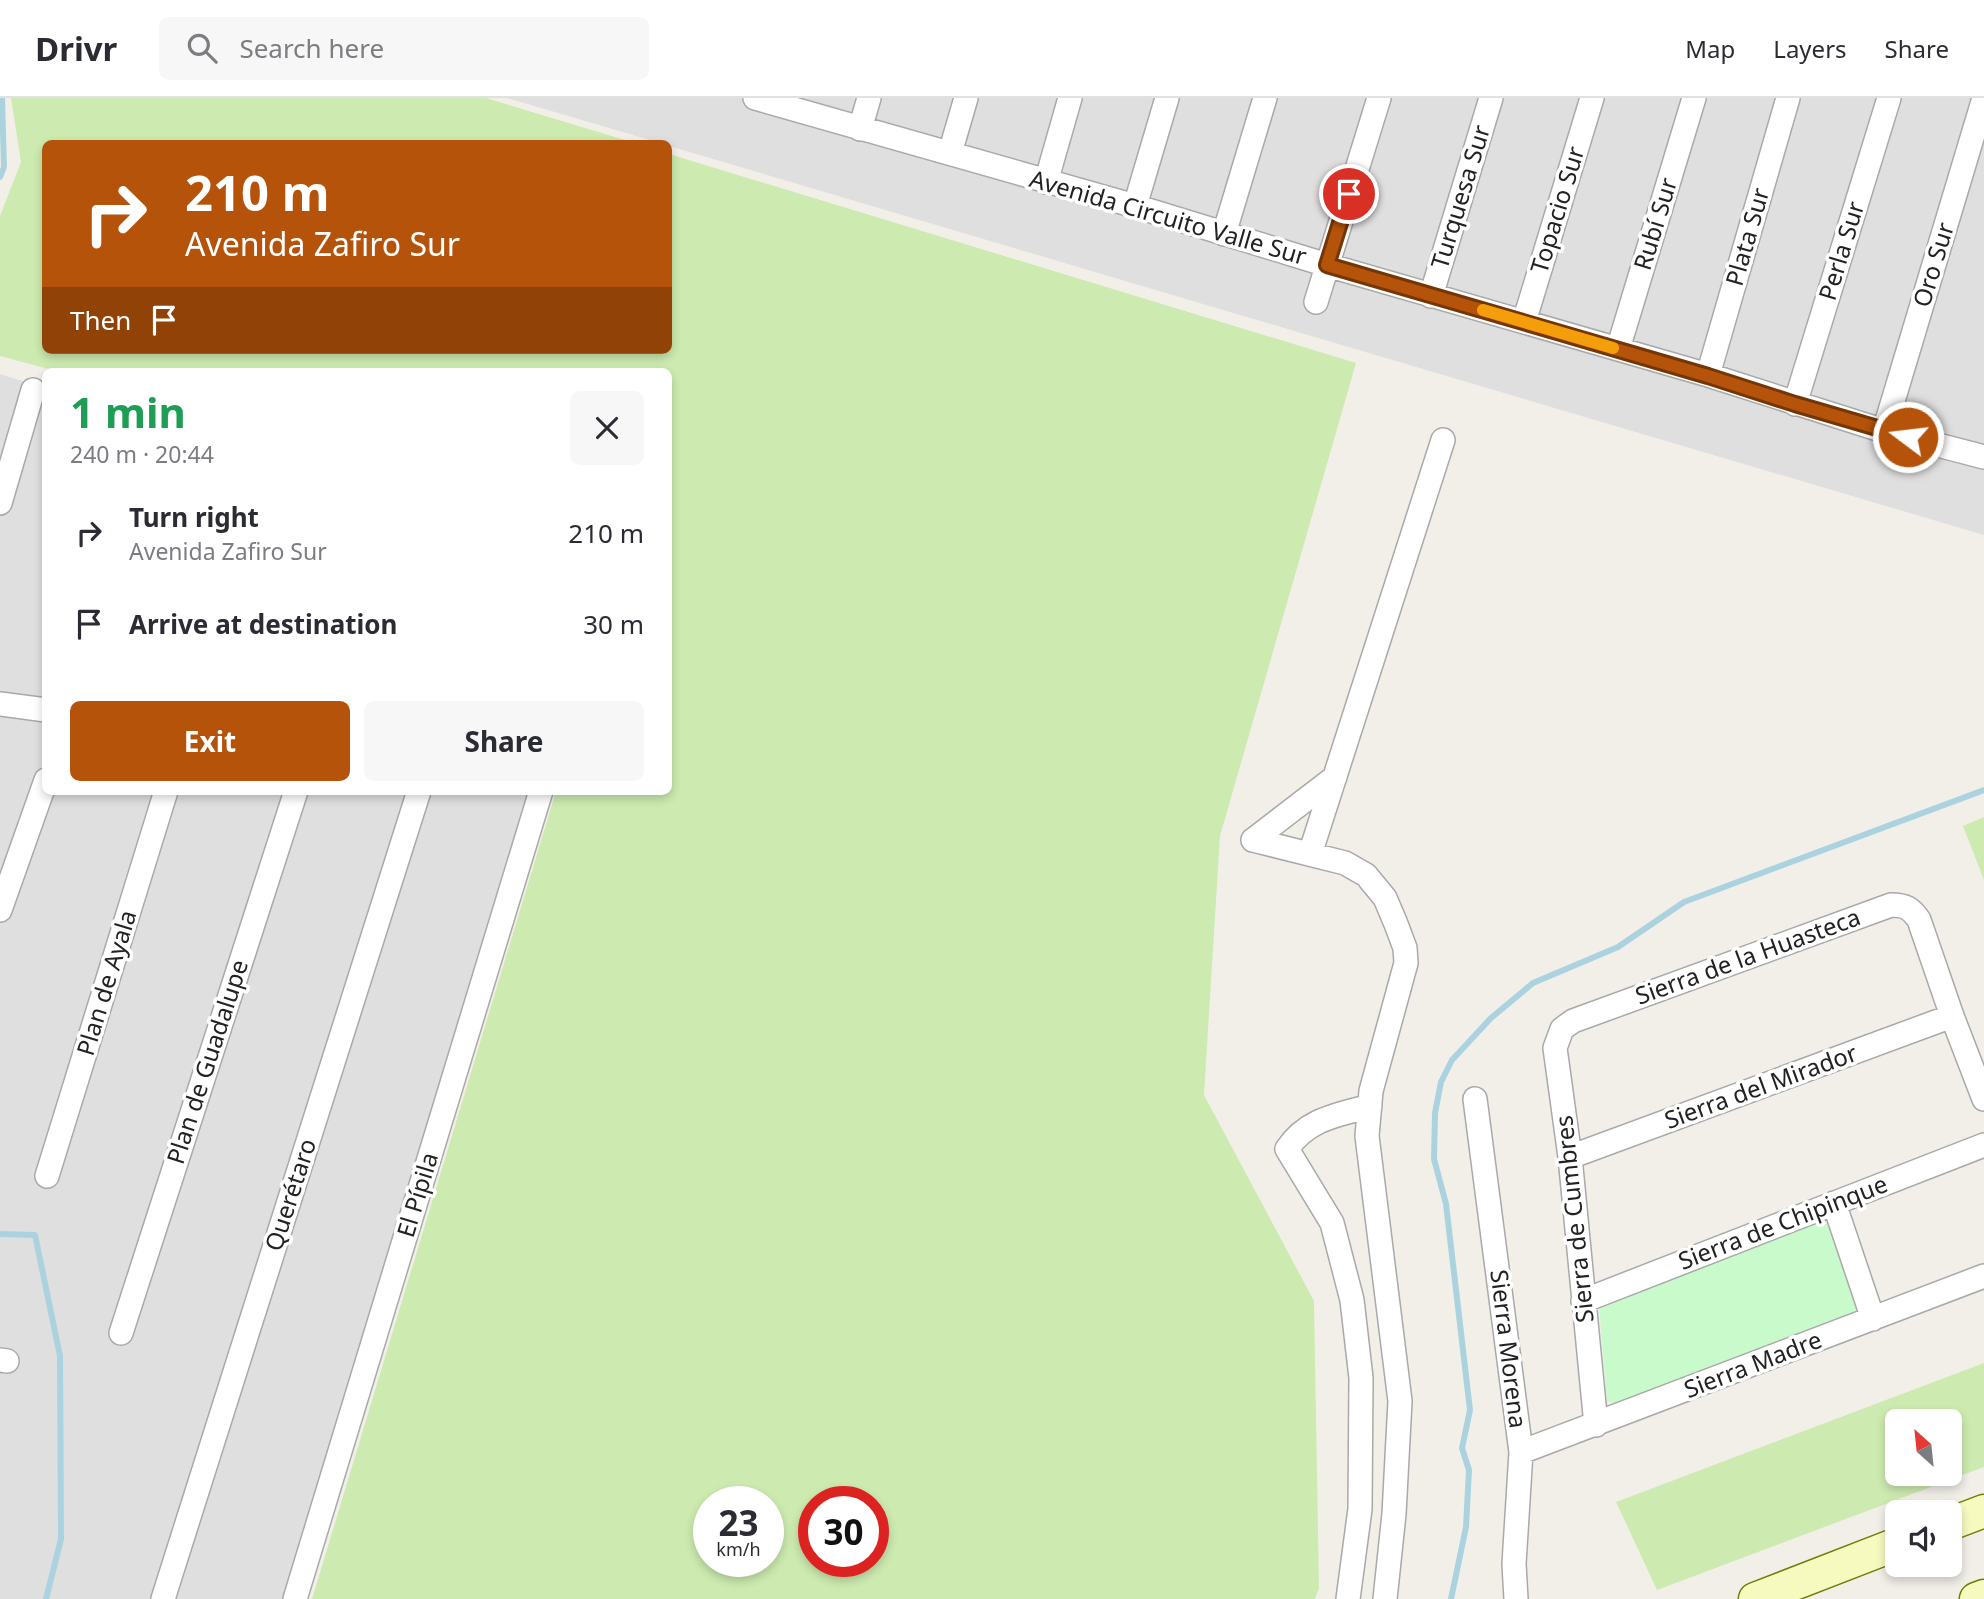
<!DOCTYPE html>
<meta charset="utf-8">
<style>
:root{--surface:#fff;--page:#f7f7f7;--text:#2b2b33;--muted:#7c7c81;--line:#e1e1e2;--accent:#b45309}
body{margin:0;font-family:"Noto Sans",sans-serif;background:var(--page);color:var(--text);height:100vh;display:flex;flex-direction:column;font-size:26px;white-space:nowrap}
*{box-sizing:border-box;margin:0}
p{font-size:23px;color:var(--muted)}
.icon{flex:none;width:38px;height:38px;fill:none;stroke:currentColor;stroke-width:2;stroke-linecap:round;stroke-linejoin:round}
.map{position:relative;flex:1;overflow:hidden}
.drawer{position:absolute;left:42px;top:270px;width:630px;height:427px;display:flex;flex-direction:column;background:var(--surface);border-radius:10px;box-shadow:0 4px 10px #0003}
.drawer>*{flex:none}
.guide{position:absolute;left:42px;top:42px;width:630px;height:214px;border-radius:10px;box-shadow:0 4px 10px #0003;background:#b45309;color:#fff;overflow:hidden}
.needle{width:46px;rotate:333deg}
.fabs{position:absolute;left:1885px;top:1311px;display:grid;gap:14px}
.fabs a{display:grid;place-items:center;width:77px;height:77px;border-radius:10px;background:var(--surface);box-shadow:0 4px 10px #0003;font-size:35px}
.speed{position:absolute;left:693px;top:1388px;display:flex;gap:14px;font-size:35px;font-weight:700;text-align:center}
.speed>*{display:grid;place-content:center;width:91px;height:91px;border-radius:50%;background:var(--surface);box-shadow:0 4px 10px #0003;line-height:1}
.speed small{font-size:18px;font-weight:400}
.speed .limit{border:10px solid #d22;background:#fff;color:#111}
.pin{position:absolute;display:grid;place-items:center;width:60px;height:60px;color:#fff;margin:-30px;border:4px solid #fff;border-radius:50%;box-shadow:0 2px 7px #0007}
.me{position:absolute;width:77px;margin:-38px;rotate:285deg;stroke-linejoin:round;filter:drop-shadow(0 0 5px #0008)}
.turn{display:flex;align-items:center;gap:24px;height:147px;padding:0 28px;font-size:32px}
.turn .icon{width:91px;height:91px;stroke-width:2.5}
.turn b{display:block;font-size:49px;line-height:60px}
.then{display:flex;align-items:center;height:66px;padding:0 28px;background:#0003;gap:14px;font-size:26px}
.round{display:grid;place-items:center;flex:none;width:74px;height:74px;border-radius:10px;background:var(--page)}
.head{display:flex;align-items:center;justify-content:space-between;height:119px;padding:0 28px}
h1{font-size:42px;font-weight:700;line-height:52px;color:#1e9e55}
.primary-button{display:flex;gap:14px;margin-top:auto;padding:14px 28px}
.primary-button a{flex:1;height:80px;border-radius:10px;background:var(--accent);color:#fff;font-size:28px;font-weight:700;line-height:80px;text-align:center}
.primary-button a+a{background:var(--page);color:var(--text)}
ul{padding:0;list-style:none}
li{display:flex;align-items:center;gap:21px;height:91px;padding:0 28px}
li div{flex:1}
li b{display:block;font-size:26px}
li em{font-style:normal}
header{display:flex;align-items:center;gap:42px;box-sizing:border-box;height:98px;padding:0 35px;background:var(--surface);border-bottom:2px solid var(--line)}
header strong{font-size:33px}
nav{display:flex;gap:38px;margin-inline-start:auto;font-size:24px}
.search{width:490px;height:63px;background:var(--page);display:flex;align-items:center;gap:18px;box-sizing:border-box;padding:0 24px;border-radius:10px;color:var(--muted);font-size:26px}
.map>svg:first-child{display:block}
.residential{fill:#e0dfdf}
.grass{fill:#cdebb0;fill-rule:evenodd}
.park{fill:#c8facc}
.lines{fill:none;stroke-linecap:round;stroke-linejoin:round}
.stream{stroke:#aad3df;stroke-width:6}
.street-casing{stroke:#a9a9a9;stroke-width:26}
.secondary-casing{stroke:#707d05;stroke-width:35}
.street{stroke:#fff;stroke-width:23}
.secondary{stroke:#f7fabf;stroke-width:32}
.route-casing{stroke:#753606;stroke-width:18}
.route{stroke:#b45309;stroke-width:12}
.slow{stroke:#f59e0b;stroke-width:12}
.labels{text-anchor:middle;stroke-width:7;stroke-linejoin:round;paint-order:stroke}
.street-label{font-size:24px;fill:#222;stroke:#fff}
</style>
<header>
<strong>Drivr</strong>
<div class="search"><svg class="icon" aria-label="search" viewBox="0 0 24 24"><circle cx="10" cy="10" r="6"/><path d="M15 15l6 6"/></svg>Search here</div>
<nav><a>Map</a><a>Layers</a><a>Share</a></nav>
</header>
<div class="map">
<svg width="1984" height="1501" viewBox="0 0 1984 1501">
<rect width="100%" height="100%" fill="#f2efe9"/>
<path class="residential" d="M507,0H1984V437L669,48L668,46L660,45Z
M0,276L45,290L46,693H530L283,1501H0Z"/>
<path class="grass" d="M11,0H486L635,45L46,46V252H668L669,56L1356,265L1220,738L1204,997L1314,1203L1319,1490L1315,1501H312L556,693H668V273H56L0,258V118L21,64ZM709,1404H768V1463H709ZM814,1404H873V1463H814Z
M1984,719V782L1963,728Z
M1984,1265V1369L1657,1492L1616,1404ZM1897,1323H1950V1376H1897Z"/>
<path class="park" d="M1814,1120L1825,1124L1841,1145L1859,1200L1854,1221L1617,1306L1607,1303L1599,1207Z"/>
<g class="lines">
<path class="stream" d="M0,79L4,69L2,0
M0,1136L35,1137L60,1258L61,1441L46,1501
M1451,1501L1466,1429L1469,1372L1462,1350L1470,1312L1446,1106L1434,1061L1435,1015L1441,984L1452,962L1491,920L1533,885L1618,849L1684,804L1984,692"/>
<defs>
<path id="street" d="M755,0L1135,108L1327,167L1708,277L1884,333L1984,359
M860,31L869,0
M950,55L966,0
M1046,84L1070,0
M1135,108L1167,0
M1224,136L1265,0
M1431,198L1491,0
M1316,204L1379,0
M1524,224L1592,0
M1618,251L1694,0
M1708,277L1788,0
M1795,306L1889,0
M1884,333L1984,0
M0,405L33,292
M0,606L46,612
M1253,742L1345,765L1366,777L1385,800L1396,826L1405,850L1406,865L1371,993L1367,1038L1400,1303L1394,1416L1385,1501
M1253,742L1335,679
M1310,756L1443,342
M0,812L46,682
M1475,1001L1521,1354L1514,1466L1516,1501
M1570,1059L1952,918
M47,1078L166,693
M1834,1105L1873,1221
M1583,1203L1984,1047
M121,1235L296,693
M0,1262L7,1263
M1596,1327L1570,1059L1555,950L1562,931L1573,923L1891,807C1905,807 1911,810 1919,822L1952,918L1984,1001
M1521,1354L1984,1178
M163,1501L419,693
M295,1501L541,693
M1348,1501L1360,1411L1361,1280L1352,1202L1332,1125L1287,1051C1307,1021 1337,1017 1370,1008"/>
<path id="secondary" d="M1950,1426L1984,1413
M1755,1501L1897,1446
M1976,1501L1984,1498"/>
</defs>
<use href="#street" class="street-casing"/>
<use href="#secondary" class="secondary-casing"/>
<use href="#street" class="street"/>
<use href="#secondary" class="secondary"/>
</g>
<g class="lines">
<defs>
<path id="route" d="M1349,96L1327,167L1708,278L1795,306L1908,339"/>
</defs>
<use href="#route" class="route-casing"/>
<use href="#route" class="route"/>
<path class="slow" d="M1483,212L1613,250"/>
</g>
<g class="labels">
<g class="street-label">
<text transform="translate(1461 99) rotate(-73)" y="8">Turquesa Sur</text>
<text transform="translate(1558 112) rotate(-73)" y="8">Topacio Sur</text>
<text transform="translate(1168 120) rotate(16)" y="8">Avenida Circuito Valle Sur</text>
<text transform="translate(1656 126) rotate(-73)" y="8">Rubí Sur</text>
<text transform="translate(1748 139) rotate(-74)" y="8">Plata Sur</text>
<text transform="translate(1842 153) rotate(-73)" y="8">Perla Sur</text>
<text transform="translate(1934 167) rotate(-73)" y="8">Oro Sur</text>
<text transform="translate(1748 859) rotate(-20)" y="8">Sierra de la Huasteca</text>
<text transform="translate(107 885) rotate(-73)" y="8">Plan de Ayala</text>
<text transform="translate(208 964) rotate(-72)" y="8">Plan de Guadalupe</text>
<text transform="translate(1761 989) rotate(-20)" y="8">Sierra del Mirador</text>
<text transform="translate(291 1097) rotate(-72)" y="8">Querétaro</text>
<text transform="translate(418 1097) rotate(-73)" y="8">El Pípila</text>
<text transform="translate(1575 1121) rotate(-96)" y="8">Sierra de Cumbres</text>
<text transform="translate(1783 1125) rotate(-21)" y="8">Sierra de Chipinque</text>
<text transform="translate(1508 1251) rotate(83)" y="8">Sierra Morena</text>
<text transform="translate(1753 1267) rotate(-21)" y="8">Sierra Madre</text>
</g>
</g>
</svg>
<div class="fabs">
<a><svg class="needle" viewBox="-14 -14 28 28"><path d="M0-13l5 13h-10z" fill="#e53935"/><path d="M0 13l5-13h-10z" fill="#7c7c81"/></svg></a>
<a><svg class="icon" aria-label="sound" viewBox="0 0 24 24"><path d="M4 9h4l5-4v14l-5-4H4zM17 9q2 3 0 6"/></svg></a>
</div>
<div class="speed"><div>23<small>km/h</small></div><div class="limit">30</div></div>
<div class="pin" style="left:1349px;top:96px;background:#d93025"><svg class="icon" aria-label="arrive" viewBox="0 0 24 24"><path d="M6 21V4h12l-3 4 3 4H6"/></svg></div>
<svg class="me" style="left:1908px;top:339px" viewBox="-20 -20 40 40"><circle r="17" fill="#b45309" stroke="#fff" stroke-width="3"/><path d="M0-11L8 9 0 5-8 9z" fill="#fff"/></svg>
<div class="guide">
<div class="turn"><svg class="icon" aria-label="right" viewBox="0 0 24 24"><path d="M7 20v-9h11M14 6l5 5-5 5"/></svg><div><b>210 m</b>Avenida Zafiro Sur</div></div>
<div class="then">Then<svg class="icon" aria-label="arrive" viewBox="0 0 24 24"><path d="M6 21V4h12l-3 4 3 4H6"/></svg></div>
</div>
<section class="drawer">
<div class="head"><div><h1>1 min</h1><p>240 m · 20:44</p></div><a class="round"><svg class="icon" aria-label="close" viewBox="0 0 24 24"><path d="M6 6l12 12M18 6L6 18"/></svg></a></div>
<ul>
<li><svg class="icon" aria-label="right" viewBox="0 0 24 24"><path d="M7 20v-9h11M14 6l5 5-5 5"/></svg><div><b>Turn right</b><p>Avenida Zafiro Sur</p></div><em>210 m</em></li>
<li><svg class="icon" aria-label="arrive" viewBox="0 0 24 24"><path d="M6 21V4h12l-3 4 3 4H6"/></svg><div><b>Arrive at destination</b></div><em>30 m</em></li>
</ul>
<div class="primary-button"><a>Exit</a><a>Share</a></div>
</section>
</div>
